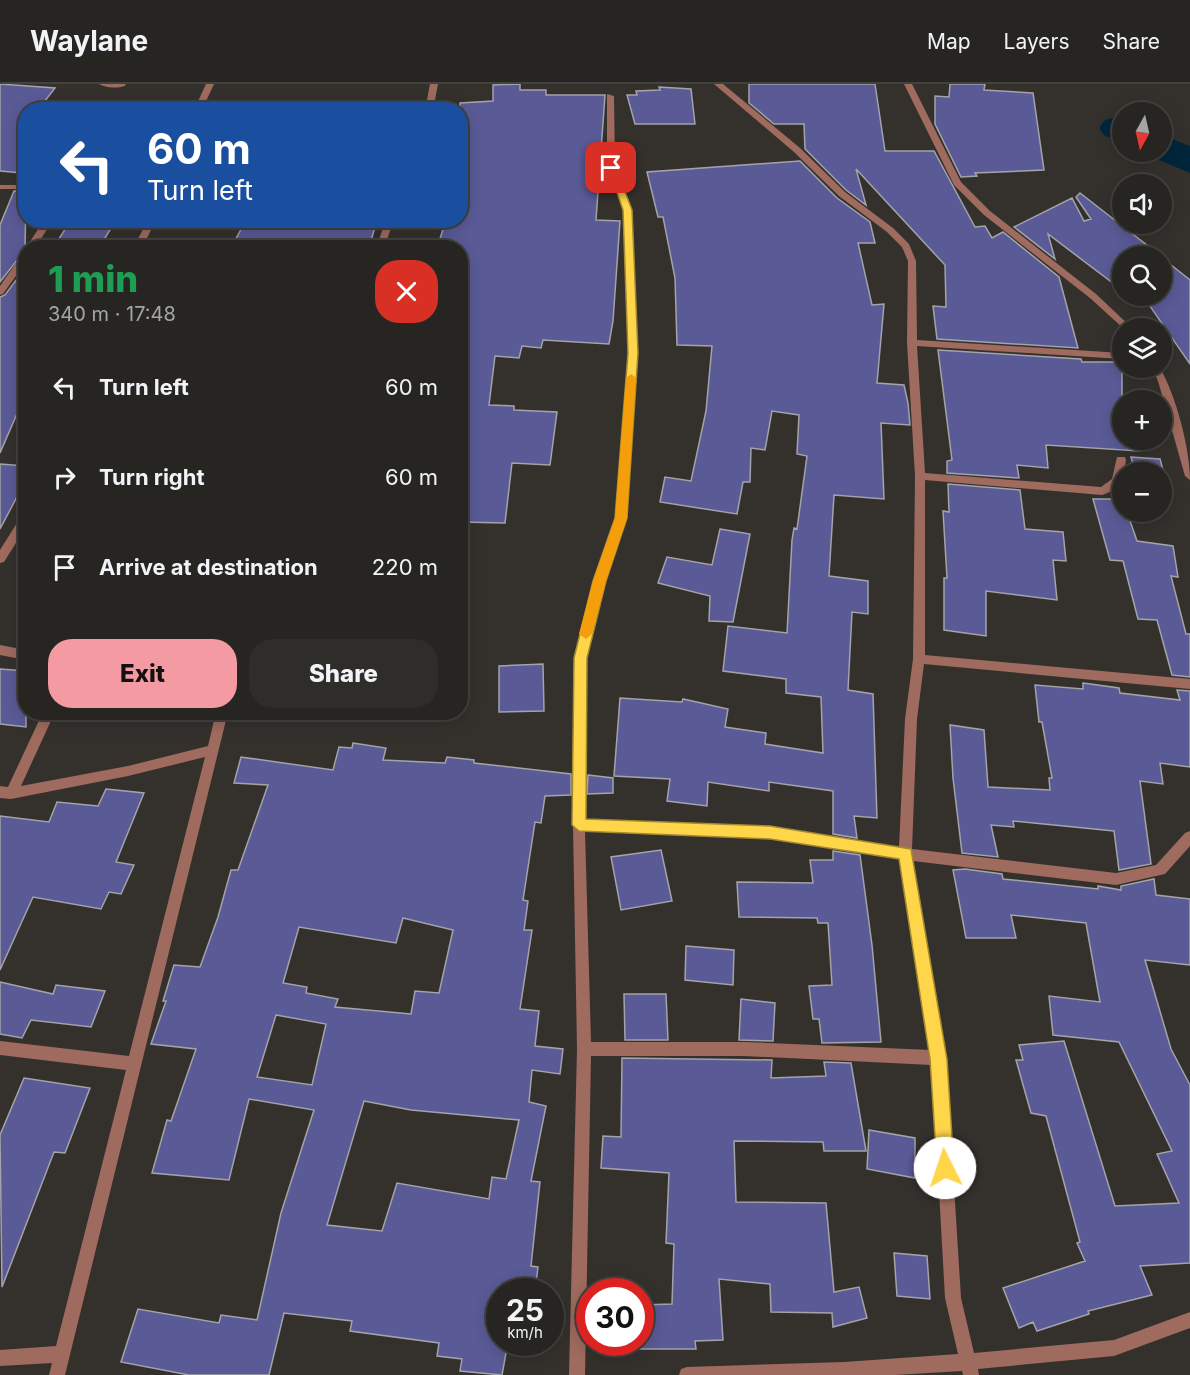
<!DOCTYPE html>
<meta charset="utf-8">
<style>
:root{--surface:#272522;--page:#2f2d2a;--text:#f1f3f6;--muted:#a4a5a5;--line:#434240;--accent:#f49aa2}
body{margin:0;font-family:Inter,sans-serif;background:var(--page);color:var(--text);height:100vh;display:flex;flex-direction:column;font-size:22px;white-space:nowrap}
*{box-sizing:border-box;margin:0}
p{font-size:20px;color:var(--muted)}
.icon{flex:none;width:33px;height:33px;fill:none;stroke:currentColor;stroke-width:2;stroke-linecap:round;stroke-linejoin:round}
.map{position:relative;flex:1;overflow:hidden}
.side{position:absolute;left:18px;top:156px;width:450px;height:480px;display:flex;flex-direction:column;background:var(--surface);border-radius:24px;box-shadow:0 3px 15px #0003,0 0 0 2px var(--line)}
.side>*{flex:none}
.top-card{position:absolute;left:18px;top:18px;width:450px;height:126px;border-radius:24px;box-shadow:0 3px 15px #0003,0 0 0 2px var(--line);background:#1a4fa0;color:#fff;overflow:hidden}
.needle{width:39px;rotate:188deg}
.controls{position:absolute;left:1112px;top:18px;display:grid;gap:12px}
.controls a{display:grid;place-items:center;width:60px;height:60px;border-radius:50%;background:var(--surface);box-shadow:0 3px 15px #0003,0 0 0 2px var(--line);font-size:30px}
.speed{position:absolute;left:486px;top:1194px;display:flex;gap:12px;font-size:30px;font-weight:700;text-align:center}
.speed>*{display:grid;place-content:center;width:78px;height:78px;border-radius:50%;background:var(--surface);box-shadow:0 3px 15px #0003,0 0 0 2px var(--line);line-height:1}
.speed small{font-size:15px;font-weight:400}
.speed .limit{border:9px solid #d22;background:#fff;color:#111}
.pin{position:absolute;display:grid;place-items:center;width:51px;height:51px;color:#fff;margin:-26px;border-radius:12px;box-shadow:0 3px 9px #0006}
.me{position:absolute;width:66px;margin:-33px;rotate:356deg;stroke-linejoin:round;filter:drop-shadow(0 0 4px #0008)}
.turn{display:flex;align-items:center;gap:21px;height:126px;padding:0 30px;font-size:27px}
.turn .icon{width:78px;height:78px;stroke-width:2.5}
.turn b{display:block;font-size:42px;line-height:51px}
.round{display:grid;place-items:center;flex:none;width:63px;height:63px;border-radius:24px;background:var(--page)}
.summary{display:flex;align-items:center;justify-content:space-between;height:102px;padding:0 30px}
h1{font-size:36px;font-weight:800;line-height:45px;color:#1e9e55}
.cta{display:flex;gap:12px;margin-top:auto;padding:12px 30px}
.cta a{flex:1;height:69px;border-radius:24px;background:var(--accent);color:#111;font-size:24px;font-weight:800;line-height:69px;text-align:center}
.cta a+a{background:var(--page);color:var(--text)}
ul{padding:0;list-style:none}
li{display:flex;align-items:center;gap:18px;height:90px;padding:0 30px}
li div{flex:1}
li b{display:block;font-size:22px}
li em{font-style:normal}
header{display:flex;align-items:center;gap:36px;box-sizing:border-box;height:84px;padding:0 30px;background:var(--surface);border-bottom:2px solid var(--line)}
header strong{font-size:28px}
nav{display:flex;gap:33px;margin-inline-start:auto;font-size:21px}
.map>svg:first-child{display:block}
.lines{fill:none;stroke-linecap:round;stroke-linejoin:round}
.river{fill:#01263c;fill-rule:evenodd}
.building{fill:#5a5a97;stroke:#a3a3a9;stroke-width:1.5;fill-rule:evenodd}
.street{fill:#9f6b5e;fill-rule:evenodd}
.route{fill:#ffd54a;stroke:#a68a30;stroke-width:1.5}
.slow{fill:#f59e0b}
</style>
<header>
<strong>Waylane</strong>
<nav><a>Map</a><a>Layers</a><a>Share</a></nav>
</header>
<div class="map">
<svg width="1190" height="1291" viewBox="0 0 1190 1291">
<rect width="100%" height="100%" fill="#34312d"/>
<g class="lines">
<path class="river" d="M1118,33L1122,34V56L1105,52L1099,44L1105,36Z
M1161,51L1190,62V89L1147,71L1145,68H1161Z"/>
</g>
<path class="building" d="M0,0L55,4L38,26H26V99H18L22,89L0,87Z
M520,0V6H546V11H605L596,136L620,137L613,237L609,260L543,256L541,264L522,262L519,274L495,272L489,321L514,322V326L557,328L550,381L512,379L505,439L460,438V164H437L446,136H460V19L493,17V1Z
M749,0H875L885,67H934L975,143L985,142L992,154L1003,148L1059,193L1078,264L937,255L933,222L946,223L945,181L856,85L866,121L846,106L805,65L804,40H774L749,19Z
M950,0H985L984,6L1033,9L1044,86L975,89L977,92L961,93L935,40V12L949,13Z
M659,3L691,5L695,40H635L627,11H637L636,7L660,6Z
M800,77L837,114L870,138L875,159H858L872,221L884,220L877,299L904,301L908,319L910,341L881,339L884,415L834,411L829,492L868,497V530L852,528L848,606L873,610L877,734L854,732L857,754L833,750V707L769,698V707L708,698L707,722L667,717L670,695L614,692L620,614L682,618L683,615L728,625L725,643L766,649L765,660L823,669L821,613L786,609V595L723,587L728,542L787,549L792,456L794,444L797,445L807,372L797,370L799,331L772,327L765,366L751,364L750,398H743L737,430L660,418L665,393L691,397L706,327L712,262L677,261L675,194L663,133H658L647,88Z
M14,107H26L25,166L0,198V141Z
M1080,109L1161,172H1122V206L1048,150L1055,175L1014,143L1072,114L1084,137L1091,135L1076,113Z
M71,136H116L99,164H53Z
M246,136H377L369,164H231Z
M1161,173L1190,196V280L1143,212H1161Z
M26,183V309L0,369V213L5,211Z
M938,266L1081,275L1082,278H1122V356H1133L1139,367L1046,361L1048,384L1017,381L1019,394L947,389V377L952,376Z
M1131,373L1160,375L1168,405L1161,404V388H1135Z
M0,380L26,382V409H19L0,445Z
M948,400L1020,406L1025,445L1063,448L1066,477L1053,476L1057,516L986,507V552L944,546V494H947L943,427L949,428Z
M1093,415H1122V428H1127L1137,457L1173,462L1178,493L1171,492L1186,550H1190V593L1172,591L1157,536L1138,535L1123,477L1110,476Z
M720,445L750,450L733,538L709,537L710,512L658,499L667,473L712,481Z
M543,580L544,627L499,628V582Z
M0,585L26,587V643L0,640Z
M1083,599L1119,604L1120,609L1180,616L1177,606L1190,607V683L1160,679L1163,700L1140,697L1151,780L1119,786L1114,747L1013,737L1014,743L991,741L998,773L962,769L953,694L950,641L984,646L988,703L1050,706L1049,694H1052L1042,638H1039L1035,601L1083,605Z
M353,659L386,664L383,676L445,679L447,673L474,676V679L571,690V711L545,712L541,739L535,738L523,816L528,817L524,846H532L520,925L539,927L535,962L563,965L560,990L532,986L529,1018L546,1022L531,1097L540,1098L531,1182L538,1183L535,1208H500V1258H508L502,1291L460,1287L462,1275L437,1272L439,1259L350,1247L352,1237L284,1229L269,1291H189L121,1278L138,1225L219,1239L221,1231L257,1236L281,1129L314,1026L249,1015L229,1096L152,1089L167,1036L171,1037L196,965L151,960L166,917H163L174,881L200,883L218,833L231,786H238L268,701L234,699L241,673L333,686L339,663L352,664ZM403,834L453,846L439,909L415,907L411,930L335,923L338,915L306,909L307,903L283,899L299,843L396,859ZM276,931L326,940L312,1001L257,993ZM364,1017L411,1026L519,1036L506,1095L492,1093L489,1115L397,1099L382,1147L327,1141Z
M588,691L613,694V709L587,710Z
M106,705L144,709L116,778L134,781L121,810L109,808L101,825L33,813L0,886V732L49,738L57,718L98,722Z
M661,766L672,817L621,826L611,773Z
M833,767L860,771L872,861L881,958L822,959L819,935H813L809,902L832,901L828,839H818L817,834L739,833L737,798L813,799L810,776H833Z
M965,785L1002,790L1003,795L1098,805V802L1121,806V802L1154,795L1156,811L1190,815V881L1145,876L1171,965L1190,1001V1179L1140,1182L1152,1211L1088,1227L1089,1230L1037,1247L1033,1238L1019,1244L1003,1204L1085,1177L1077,1159L1080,1158L1046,1032L1031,1029L1016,976H1023L1019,961L1064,957L1115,1122L1179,1119L1157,1070L1172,1067L1119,958L1053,951L1049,912L1100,918L1086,839L1011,831L1016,854H966L953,786Z
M686,862L734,866L733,901L685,896Z
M0,898L53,910L56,901L105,907L91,943L31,936L22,954L0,950Z
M624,910H666L668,956H625Z
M741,915L775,919L773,957L739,956Z
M622,974L772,976L771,994L826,992L824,978L851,979L866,1067H824L823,1058L734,1057L736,1118L826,1119L834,1208L859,1203L867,1234L833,1243L832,1229L771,1228L770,1200L719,1195L723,1256L695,1257L696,1265H640V1221L672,1220L674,1160L666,1159L669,1089L601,1084L603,1052L621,1053Z
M24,994L90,1004L65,1069L54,1068L2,1203L0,1051Z
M869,1046L915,1054V1094L867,1085Z
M894,1169L927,1172L930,1215L897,1212Z"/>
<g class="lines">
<path class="street" d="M99,0H125L126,1C120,5 105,4 99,0Z
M206,0H214L202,26H194Z
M430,0H438L433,26H425Z
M714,0H723L800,64L845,108L893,144L909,160L916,177L917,256L1122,269V275L917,262L925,389L1101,403L1112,395L1117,373H1125L1126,376L1124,388H1122C1122,402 1114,407 1102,411L925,396V571L1190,595V605L924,580L917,635L912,765L1116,789L1156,781L1185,749L1190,747V762L1165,790L1116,801L913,777L946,974L961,1214L974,1269L1114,1256L1190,1228V1244L1114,1272L978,1285L979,1291H963L962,1287L895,1291H679L681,1285L687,1283L844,1278L958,1270L945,1214L932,981L744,972H591L585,1291H569L577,965L573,741L574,574L595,497L616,434L628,269L624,126L607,84V10L614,12L615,84L632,126L638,269L626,434L605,497L586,574L585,735L770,742L899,763L905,635L913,575L915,392L907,259L908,177L902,163L887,148L839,112L794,68ZM585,747L770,754L899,775L931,966L744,958H591Z
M904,0H912L961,98L990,127L1096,210L1132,244H1123L1090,214L984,131L954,101Z
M0,101H26V105H0Z
M44,136H53L35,164H26Z
M148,136H156L142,164H133Z
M386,136H394L384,164H376Z
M26,168V178L3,210L0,211V202L23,169Z
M1152,284H1160C1176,312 1190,364 1190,396L1185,392L1158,297Z
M26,430V443L4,478L0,479V466L22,431Z
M0,561L26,566V576L0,571Z
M43,628H55L21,702L128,682L208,662L216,628H228L65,1291H49L52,1279L0,1282V1266L56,1262L126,986L0,971V957L129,972L205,673L128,692L11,715L0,714V702L8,703Z"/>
</g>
<path class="route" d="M608,82L616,84L632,126L638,269L627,434L606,497L587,574L586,735L770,742L911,765L947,975L954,1084L951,1090L945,1092L939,1090L937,1084L930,975L899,775L770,755L579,747L572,741L574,574L593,497L615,434L628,269L623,126Z"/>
<path class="slow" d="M631,290L636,294L627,434L606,497L592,550L586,555L579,550L593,497L615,434L626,294Z"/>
</svg>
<div class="controls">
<a><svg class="needle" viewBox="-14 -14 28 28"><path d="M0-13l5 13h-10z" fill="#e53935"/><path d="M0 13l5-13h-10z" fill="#a4a5a5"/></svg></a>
<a><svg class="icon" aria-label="sound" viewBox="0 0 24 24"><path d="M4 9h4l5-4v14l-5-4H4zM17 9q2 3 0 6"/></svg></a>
<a><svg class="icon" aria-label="search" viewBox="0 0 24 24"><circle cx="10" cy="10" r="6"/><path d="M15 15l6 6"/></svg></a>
<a><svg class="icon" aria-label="layers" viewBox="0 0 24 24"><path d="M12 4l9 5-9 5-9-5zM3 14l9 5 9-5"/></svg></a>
<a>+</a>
<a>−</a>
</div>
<div class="speed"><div>25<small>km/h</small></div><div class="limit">30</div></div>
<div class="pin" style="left:611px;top:84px;background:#d93025"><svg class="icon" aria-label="arrive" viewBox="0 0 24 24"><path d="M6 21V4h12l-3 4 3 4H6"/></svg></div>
<svg class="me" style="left:945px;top:1084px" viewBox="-20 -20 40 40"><circle r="19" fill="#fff"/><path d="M0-13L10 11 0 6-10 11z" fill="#ffd54a"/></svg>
<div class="top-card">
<div class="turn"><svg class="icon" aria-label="left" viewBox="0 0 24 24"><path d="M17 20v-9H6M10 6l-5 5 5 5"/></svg><div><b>60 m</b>Turn left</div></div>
</div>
<section class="side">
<div class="summary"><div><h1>1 min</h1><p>340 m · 17:48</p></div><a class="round" style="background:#d93025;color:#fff"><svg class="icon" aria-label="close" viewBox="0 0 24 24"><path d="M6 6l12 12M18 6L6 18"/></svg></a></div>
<ul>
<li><svg class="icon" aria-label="left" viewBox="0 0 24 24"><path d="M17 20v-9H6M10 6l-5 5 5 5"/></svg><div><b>Turn left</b></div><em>60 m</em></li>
<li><svg class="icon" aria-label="right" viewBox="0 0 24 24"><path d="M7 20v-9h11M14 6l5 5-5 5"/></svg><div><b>Turn right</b></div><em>60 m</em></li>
<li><svg class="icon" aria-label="arrive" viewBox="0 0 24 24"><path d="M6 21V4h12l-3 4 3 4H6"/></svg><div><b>Arrive at destination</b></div><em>220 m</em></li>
</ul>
<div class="cta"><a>Exit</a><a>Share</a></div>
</section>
</div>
